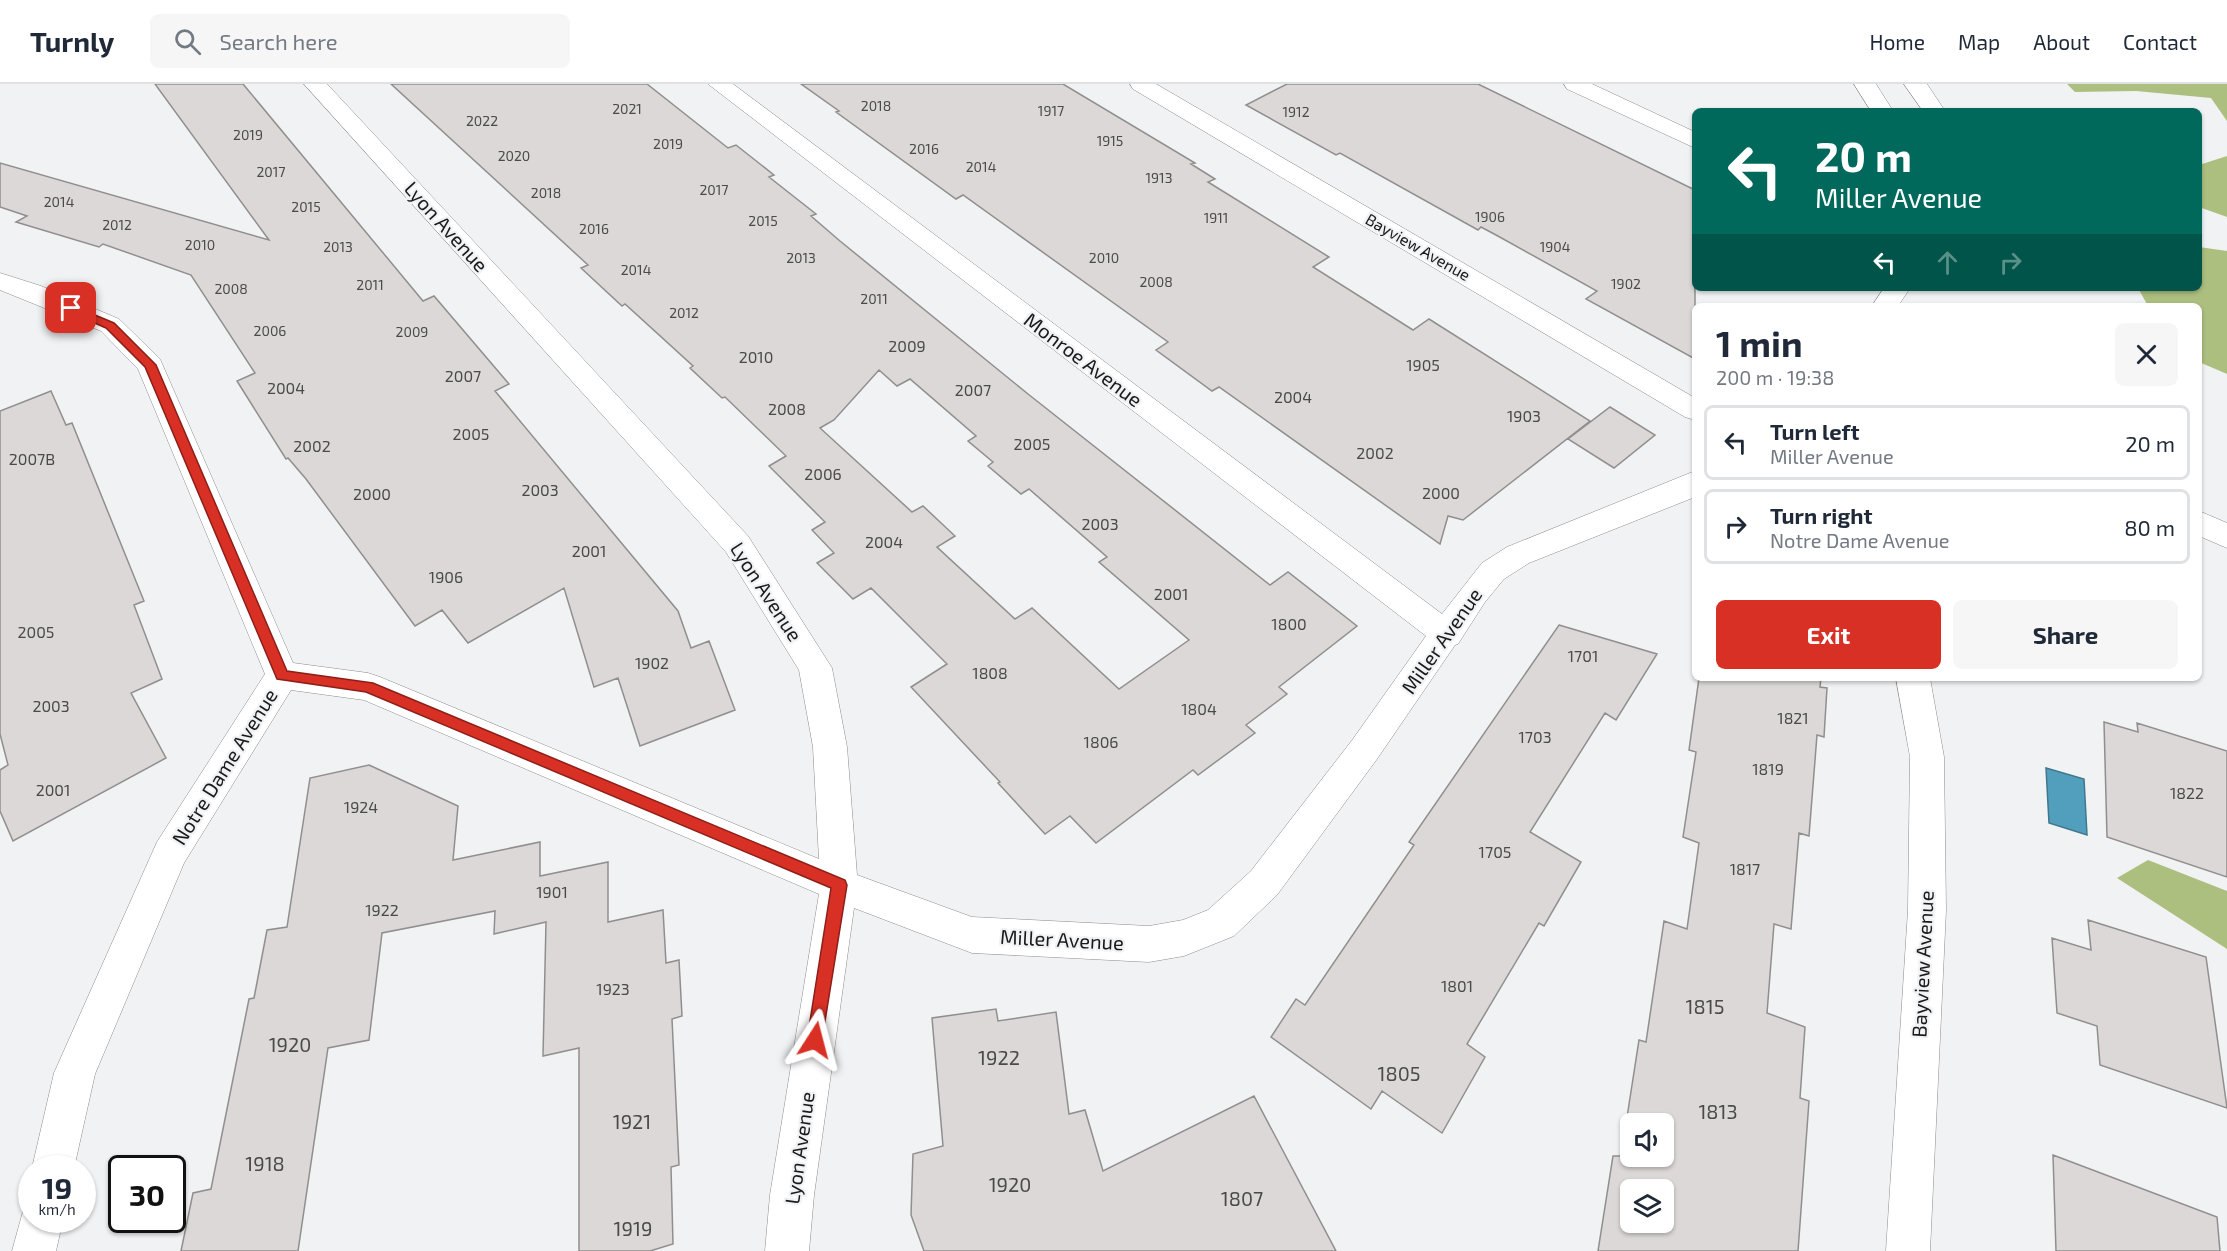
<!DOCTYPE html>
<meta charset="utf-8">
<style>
:root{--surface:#fff;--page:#f6f6f7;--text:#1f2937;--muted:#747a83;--line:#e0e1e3;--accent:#d93025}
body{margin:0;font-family:"Exo 2",sans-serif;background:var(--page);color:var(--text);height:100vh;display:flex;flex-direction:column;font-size:22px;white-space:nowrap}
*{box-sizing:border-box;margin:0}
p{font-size:20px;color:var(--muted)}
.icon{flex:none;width:33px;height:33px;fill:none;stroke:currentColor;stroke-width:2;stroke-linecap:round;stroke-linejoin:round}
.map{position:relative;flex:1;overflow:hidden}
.sheet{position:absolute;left:1692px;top:219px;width:510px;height:378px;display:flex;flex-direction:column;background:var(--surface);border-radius:9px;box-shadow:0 2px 4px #0004}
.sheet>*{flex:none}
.top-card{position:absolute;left:1692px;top:24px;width:510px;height:183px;border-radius:9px;box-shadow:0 2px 4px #0004;background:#00695c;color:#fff;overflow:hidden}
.controls{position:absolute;left:1620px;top:1029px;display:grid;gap:12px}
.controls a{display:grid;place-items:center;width:54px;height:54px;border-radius:9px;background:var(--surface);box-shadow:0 2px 4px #0004;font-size:30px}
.speed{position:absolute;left:18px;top:1071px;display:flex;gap:12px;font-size:30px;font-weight:700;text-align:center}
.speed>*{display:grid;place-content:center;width:78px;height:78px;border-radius:50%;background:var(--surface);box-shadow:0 2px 4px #0004;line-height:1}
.speed small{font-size:15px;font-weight:400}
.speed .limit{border:3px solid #111;border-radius:9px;background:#fff;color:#111}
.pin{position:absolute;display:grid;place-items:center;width:51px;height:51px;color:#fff;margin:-26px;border-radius:12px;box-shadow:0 3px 9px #0006}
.me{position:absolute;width:66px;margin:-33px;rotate:9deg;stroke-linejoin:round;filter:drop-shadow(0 0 4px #0008)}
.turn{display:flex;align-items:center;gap:21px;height:126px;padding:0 24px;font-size:27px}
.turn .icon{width:78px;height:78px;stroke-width:2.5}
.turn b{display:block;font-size:42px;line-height:51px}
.lanes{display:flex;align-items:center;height:57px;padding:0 24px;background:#0003;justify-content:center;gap:30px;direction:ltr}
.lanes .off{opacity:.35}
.round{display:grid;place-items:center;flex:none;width:63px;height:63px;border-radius:9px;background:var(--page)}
.head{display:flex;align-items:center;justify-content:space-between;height:102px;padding:0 24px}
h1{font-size:36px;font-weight:700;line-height:45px}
.primary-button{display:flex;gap:12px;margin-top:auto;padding:12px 24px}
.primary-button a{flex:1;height:69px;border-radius:9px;background:var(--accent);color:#fff;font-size:24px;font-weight:700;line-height:69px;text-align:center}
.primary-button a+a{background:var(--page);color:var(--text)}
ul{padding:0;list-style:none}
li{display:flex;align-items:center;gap:18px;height:75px;margin:0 12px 9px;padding:0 12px;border:3px solid var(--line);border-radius:9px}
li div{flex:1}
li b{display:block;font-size:22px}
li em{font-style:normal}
header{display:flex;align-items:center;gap:36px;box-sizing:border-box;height:84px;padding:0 30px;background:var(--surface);border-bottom:2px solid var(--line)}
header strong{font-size:28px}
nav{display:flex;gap:33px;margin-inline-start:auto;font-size:21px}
.search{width:420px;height:54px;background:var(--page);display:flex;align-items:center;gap:15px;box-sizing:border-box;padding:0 21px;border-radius:9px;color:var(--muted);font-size:22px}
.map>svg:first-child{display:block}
.forest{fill:#adbf7f}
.water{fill:#529fbd;stroke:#41778c;stroke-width:1.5}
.building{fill:#dbd8d7;stroke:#918f8e;stroke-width:1.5;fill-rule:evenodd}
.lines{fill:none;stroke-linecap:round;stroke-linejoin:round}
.minor-casing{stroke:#8c8c8e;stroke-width:1}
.minor{fill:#fff;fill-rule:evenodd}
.route{fill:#d93025;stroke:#8d1f18;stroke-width:1.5}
.labels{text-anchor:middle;stroke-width:4.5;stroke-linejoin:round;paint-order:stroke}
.far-number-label{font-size:14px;fill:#4a4a4a}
.far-street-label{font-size:16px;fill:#1a1a1b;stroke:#f1f2f4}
.number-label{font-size:16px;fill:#4a4a4a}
.street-label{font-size:20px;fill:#1a1a1b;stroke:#f1f2f4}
.near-number-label{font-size:20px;fill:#4a4a4a}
</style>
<header>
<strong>Turnly</strong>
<div class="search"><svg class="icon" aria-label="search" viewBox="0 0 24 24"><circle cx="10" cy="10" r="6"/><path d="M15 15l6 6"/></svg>Search here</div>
<nav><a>Home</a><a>Map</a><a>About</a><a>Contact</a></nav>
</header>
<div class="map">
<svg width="2227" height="1167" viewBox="0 0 2227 1167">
<rect width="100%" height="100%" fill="#f1f2f4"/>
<path class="forest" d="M2067,0H2227V37L2211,14L2136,7L2075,8Z
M2227,72V133L2199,123V81Z
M2199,163L2227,167V290L2199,278V222H2148L2138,204H2199Z
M2148,776L2227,807V865L2117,794Z"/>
<path class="water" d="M2046,684L2084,695L2087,751L2049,739Z"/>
<path class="building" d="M155,0H243L423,217L434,212L509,300L495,307L678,527L691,564L709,557L735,626L640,662L618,594L594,603L564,504L468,559L442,526L415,542L306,395L288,374L286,375L237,297L255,289L191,191L103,160L99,163L16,138L27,132L0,123V79L269,156Z
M391,0H647L728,64L736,61L774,91L769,93L816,130L811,132L840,157L1028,310L1270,501L1288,488L1357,542L1279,603L1287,610L1246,641L1255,649L1198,691L1193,686L1096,759L1070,732L1045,750L998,699L1000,698L911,603L947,580L871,504L853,515L817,479L834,469L812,446L825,438L769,382L786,372L725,313L722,314L690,284L693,282L625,220L622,222L581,184L588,181ZM879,286L897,302L910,295L976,352L968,357L993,378L988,382L1021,410L1029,405L1107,473L1099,478L1189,556L1119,605L1032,524L1015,535L937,463L955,452L923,422L912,428L820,344L834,336Z
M801,0H1063L1195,79L1191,80L1215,95L1208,98L1329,173L1313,183L1413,246L1429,235L1590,337L1463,436L1448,432L1440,460L1219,303L1212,307L1156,266L1168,258L963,111L956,115L836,28L839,27Z
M1287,0H1478L1695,106V275L1586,215L1597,207L1496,151L1481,143L1478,146L1340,69L1336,71L1246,21Z
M51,307L66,341L72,339L144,517L134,521L162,595L131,609L166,674L13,757L0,727V686L8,681L0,650V327Z
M1610,323L1655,351L1614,384L1568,355Z
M1559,541L1657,570L1616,636L1605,629L1530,748L1581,778L1544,842L1539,839L1467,960L1485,973L1442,1049L1382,1007L1371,1025L1271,953L1296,915L1305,921L1414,761L1409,758Z
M1699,594H1821L1820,603L1827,604L1824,653L1817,651L1809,752L1799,749L1791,845L1774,840L1767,929L1805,943L1800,1014L1809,1017L1798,1167H1598L1613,1072H1621L1639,956L1646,958L1664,837L1687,845L1699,759L1683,753L1696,668L1689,666ZM1630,1040H1664V1072H1630ZM1630,1106H1664V1138H1630Z
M2104,638L2138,648L2137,639L2227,667V793L2107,753Z
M369,681L458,722L453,776L540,758V792L608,778V838L663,826L666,879L679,876L682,932L672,935L679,1081L671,1083L673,1160L650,1167H579V964L543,972L546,838L494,850L495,827L382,849L369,956L328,964L298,1167H181L193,1109L211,1105L249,915L254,914L267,846L287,843L310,694Z
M2088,836L2206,873L2227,1024L2100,981L2097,942L2057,929L2052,854L2091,866Z
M996,925L998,937L1056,928L1069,1030L1085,1026L1103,1087L1254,1012L1336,1167H924L911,1131L913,1070L943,1062L932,934Z
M2053,1071L2217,1133L2220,1167H2056Z"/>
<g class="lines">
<defs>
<path id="minor" d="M304,0H327L748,452L832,584L847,663L857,791L972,833L1149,842L1183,836L1208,826L1251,787L1353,655L1426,552L708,0H733L1442,530L1482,479L1507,463L1695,387V413L1529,479L1504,495L1485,518L1458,560L1455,561L1377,675L1277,811L1234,852L1184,872L1149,878L972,869L854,824L814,1111L809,1167H765L770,1111L819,810L364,616L291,606L184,779L95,990L74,1084H32L54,989L157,758L265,590L138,285L101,247L0,206V189L41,202L119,235L160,275L293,579L368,589L380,593L819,775L813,663L799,586L726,468Z
M1130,0H1156L1695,314V336L1685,333L1133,5Z
M1564,0H1592L1695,48V64L1567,5Z
M1854,0H1876L1893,27H1871Z
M1904,0H1927L1945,27H1923Z
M1884,204H1910L1898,222H1872Z
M2199,427L2227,439V464L2199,452Z
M1896,594H1930L1944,673L1946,826L1930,1167H1886L1908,826L1910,673Z
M32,1118V1136H63L56,1167H12L25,1120Z"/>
</defs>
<use href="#minor" class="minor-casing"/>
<use href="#minor" class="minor"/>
</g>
<path class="route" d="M71,221L114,239L156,281L287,587L373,599L845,796L847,801L821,962L815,964L809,962L807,956L831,804L366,608L277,595L145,283L106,244L67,227V222Z"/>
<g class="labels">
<g class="far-number-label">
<text x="876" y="27">2018</text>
<text x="627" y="30">2021</text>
<text x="1051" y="32">1917</text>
<text x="1296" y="33">1912</text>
<text x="482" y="42">2022</text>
<text x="248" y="56">2019</text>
<text x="1110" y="62">1915</text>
<text x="668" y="65">2019</text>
<text x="924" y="70">2016</text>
<text x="514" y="77">2020</text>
<text x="981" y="88">2014</text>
<text x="271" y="93">2017</text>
<text x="1159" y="99">1913</text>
<text x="714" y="111">2017</text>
<text x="546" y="114">2018</text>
<text x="59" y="123">2014</text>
<text x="306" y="128">2015</text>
<text x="1490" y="138">1906</text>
<text x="1216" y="139">1911</text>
<text x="763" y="142">2015</text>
<text x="117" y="146">2012</text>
<text x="594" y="150">2016</text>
<text x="200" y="166">2010</text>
<text x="338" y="168">2013</text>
<text x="1555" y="168">1904</text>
<text x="801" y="179">2013</text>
<text x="1104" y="179">2010</text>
<text x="636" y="191">2014</text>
<text x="1156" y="203">2008</text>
<text x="1626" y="205">1902</text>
<text x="370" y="206">2011</text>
<text x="231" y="210">2008</text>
<text x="874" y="220">2011</text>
<text x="684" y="234">2012</text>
<text x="270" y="252">2006</text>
<text x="412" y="253">2009</text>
</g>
<g class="far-street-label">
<text transform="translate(1418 163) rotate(30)" y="6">Bayview Avenue</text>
</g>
<g class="number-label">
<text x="907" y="268">2009</text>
<text x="756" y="279">2010</text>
<text x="1423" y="287">1905</text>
<text x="463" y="298">2007</text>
<text x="286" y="310">2004</text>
<text x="973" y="312">2007</text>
<text x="1293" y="319">2004</text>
<text x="787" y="331">2008</text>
<text x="1524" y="338">1903</text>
<text x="471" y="356">2005</text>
<text x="1032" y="366">2005</text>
<text x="312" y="368">2002</text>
<text x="1375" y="375">2002</text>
<text x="32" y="381">2007B</text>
<text x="823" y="396">2006</text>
<text x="540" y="412">2003</text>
<text x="1441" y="415">2000</text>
<text x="372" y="416">2000</text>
<text x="1100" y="446">2003</text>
<text x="884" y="464">2004</text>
<text x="589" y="473">2001</text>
<text x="446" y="499">1906</text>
<text x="1171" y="516">2001</text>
<text x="1289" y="546">1800</text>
<text x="36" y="554">2005</text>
<text x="1583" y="578">1701</text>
<text x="652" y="585">1902</text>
<text x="990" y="595">1808</text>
<text x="51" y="628">2003</text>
<text x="1199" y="631">1804</text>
<text x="1793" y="640">1821</text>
<text x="1535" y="659">1703</text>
<text x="1101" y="664">1806</text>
<text x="1768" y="691">1819</text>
<text x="53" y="712">2001</text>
<text x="2187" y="715">1822</text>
<text x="361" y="729">1924</text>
<text x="1495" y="774">1705</text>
<text x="1745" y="791">1817</text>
<text x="552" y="814">1901</text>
<text x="382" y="832">1922</text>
<text x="1457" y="908">1801</text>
<text x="613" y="911">1923</text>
</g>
<g class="street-label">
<text transform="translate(446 143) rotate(48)" y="7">Lyon Avenue</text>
<text transform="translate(1083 276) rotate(37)" y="7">Monroe Avenue</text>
<text transform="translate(766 508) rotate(57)" y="7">Lyon Avenue</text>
<text transform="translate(1442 557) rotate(-55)" y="7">Miller Avenue</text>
<text transform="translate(225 683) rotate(-58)" y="7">Notre Dame Avenue</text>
<text transform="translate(1062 856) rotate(3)" y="7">Miller Avenue</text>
<text transform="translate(1923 880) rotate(-87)" y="7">Bayview Avenue</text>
<text transform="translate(800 1064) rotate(-82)" y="7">Lyon Avenue</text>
</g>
<g class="near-number-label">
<text x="1705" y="930">1815</text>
<text x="290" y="968">1920</text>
<text x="999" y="981">1922</text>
<text x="1399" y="997">1805</text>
<text x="1718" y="1035">1813</text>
<text x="632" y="1045">1921</text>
<text x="265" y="1087">1918</text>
<text x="1010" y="1108">1920</text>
<text x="1242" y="1122">1807</text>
<text x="633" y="1152">1919</text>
</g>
</g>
</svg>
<div class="controls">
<a><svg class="icon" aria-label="sound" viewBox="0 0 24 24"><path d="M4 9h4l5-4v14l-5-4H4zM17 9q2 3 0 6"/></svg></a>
<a><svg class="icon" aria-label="layers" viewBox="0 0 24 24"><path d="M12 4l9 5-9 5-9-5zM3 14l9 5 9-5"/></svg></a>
</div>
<div class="speed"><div>19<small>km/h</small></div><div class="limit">30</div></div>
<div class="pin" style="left:71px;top:224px;background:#d93025"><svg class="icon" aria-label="arrive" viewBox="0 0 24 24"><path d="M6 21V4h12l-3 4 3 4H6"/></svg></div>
<svg class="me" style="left:815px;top:956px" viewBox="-20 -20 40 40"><path d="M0-17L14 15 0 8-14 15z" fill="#d93025" stroke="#fff" stroke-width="4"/></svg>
<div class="top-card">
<div class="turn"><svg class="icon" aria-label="left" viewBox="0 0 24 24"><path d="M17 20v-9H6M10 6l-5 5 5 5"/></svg><div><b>20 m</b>Miller Avenue</div></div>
<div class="lanes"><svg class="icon" aria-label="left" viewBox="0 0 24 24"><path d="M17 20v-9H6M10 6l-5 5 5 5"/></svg><svg class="icon off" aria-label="ahead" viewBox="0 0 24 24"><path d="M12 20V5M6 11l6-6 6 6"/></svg><svg class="icon off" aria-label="right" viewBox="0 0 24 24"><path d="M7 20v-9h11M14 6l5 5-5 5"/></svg></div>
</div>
<section class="sheet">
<div class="head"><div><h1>1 min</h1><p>200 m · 19:38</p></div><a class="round"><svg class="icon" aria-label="close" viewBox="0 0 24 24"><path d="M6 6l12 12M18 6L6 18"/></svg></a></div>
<ul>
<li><svg class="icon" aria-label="left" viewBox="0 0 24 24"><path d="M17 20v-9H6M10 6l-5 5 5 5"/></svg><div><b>Turn left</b><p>Miller Avenue</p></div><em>20 m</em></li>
<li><svg class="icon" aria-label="right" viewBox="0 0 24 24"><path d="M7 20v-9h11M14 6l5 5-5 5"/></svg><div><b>Turn right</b><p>Notre Dame Avenue</p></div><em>80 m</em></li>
</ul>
<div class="primary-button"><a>Exit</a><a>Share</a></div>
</section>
</div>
